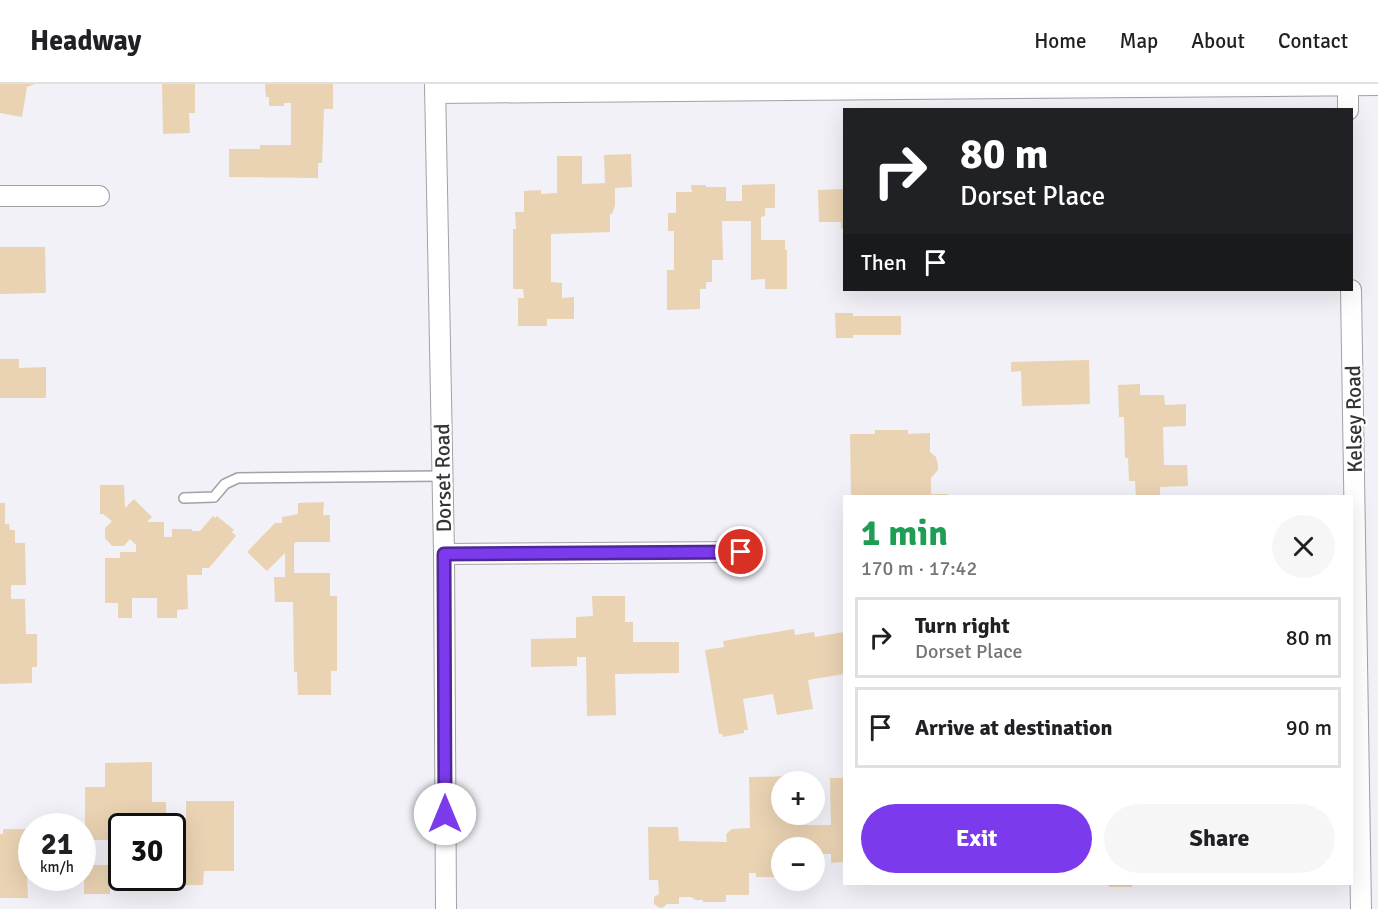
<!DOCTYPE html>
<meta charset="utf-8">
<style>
:root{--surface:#fff;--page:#f6f6f6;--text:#202124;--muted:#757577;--line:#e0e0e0;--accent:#7c3aed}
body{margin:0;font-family:Signika,sans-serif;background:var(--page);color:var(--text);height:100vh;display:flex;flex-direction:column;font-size:22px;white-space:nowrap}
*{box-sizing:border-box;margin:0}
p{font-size:20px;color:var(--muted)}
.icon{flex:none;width:33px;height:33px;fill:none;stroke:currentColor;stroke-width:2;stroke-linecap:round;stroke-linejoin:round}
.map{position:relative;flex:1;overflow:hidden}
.sheet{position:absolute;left:843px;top:411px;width:510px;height:390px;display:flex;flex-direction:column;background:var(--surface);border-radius:0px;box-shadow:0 6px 24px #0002}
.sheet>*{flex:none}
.hud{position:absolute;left:843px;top:24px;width:510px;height:183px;border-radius:0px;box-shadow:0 6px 24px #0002;background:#202124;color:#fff;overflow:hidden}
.fabs{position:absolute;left:771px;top:687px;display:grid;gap:12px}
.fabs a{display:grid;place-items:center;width:54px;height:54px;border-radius:50%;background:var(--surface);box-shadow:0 6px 24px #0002;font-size:30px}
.speed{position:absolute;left:18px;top:729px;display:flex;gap:12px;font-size:30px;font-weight:700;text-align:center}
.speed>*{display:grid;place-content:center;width:78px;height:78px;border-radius:50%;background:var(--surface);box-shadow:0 6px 24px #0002;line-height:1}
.speed small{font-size:15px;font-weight:400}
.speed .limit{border:3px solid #111;border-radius:9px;background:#fff;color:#111}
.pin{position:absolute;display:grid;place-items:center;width:51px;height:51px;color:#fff;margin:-26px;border:3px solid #fff;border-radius:50%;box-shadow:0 2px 6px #0007}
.me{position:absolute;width:66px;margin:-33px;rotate:0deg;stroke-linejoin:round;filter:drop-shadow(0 0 4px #0008)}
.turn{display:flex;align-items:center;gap:21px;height:126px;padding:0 18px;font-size:27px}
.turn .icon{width:78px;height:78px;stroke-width:2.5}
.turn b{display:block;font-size:42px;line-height:51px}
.then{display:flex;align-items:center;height:57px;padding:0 18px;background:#0003;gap:12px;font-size:22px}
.round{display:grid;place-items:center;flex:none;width:63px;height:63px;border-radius:32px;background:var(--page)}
.overview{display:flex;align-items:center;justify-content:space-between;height:102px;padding:0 18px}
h1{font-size:36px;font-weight:800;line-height:45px;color:#1e9e55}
.cta{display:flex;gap:12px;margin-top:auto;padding:12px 18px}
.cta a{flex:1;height:69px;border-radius:36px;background:var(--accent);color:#fff;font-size:24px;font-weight:800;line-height:69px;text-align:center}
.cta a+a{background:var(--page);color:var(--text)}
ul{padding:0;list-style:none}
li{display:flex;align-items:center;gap:18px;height:81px;margin:0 12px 9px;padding:0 6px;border:3px solid var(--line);border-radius:0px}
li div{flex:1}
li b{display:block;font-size:22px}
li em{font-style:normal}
header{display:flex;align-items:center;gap:36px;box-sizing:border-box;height:84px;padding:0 30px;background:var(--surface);border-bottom:2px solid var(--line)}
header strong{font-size:28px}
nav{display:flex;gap:33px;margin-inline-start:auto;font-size:21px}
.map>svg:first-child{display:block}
.building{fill:#ead3b3}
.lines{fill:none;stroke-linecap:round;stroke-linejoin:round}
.lane-casing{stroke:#a1a1a7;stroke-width:12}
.street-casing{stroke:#a1a1a7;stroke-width:22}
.lane{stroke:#fff;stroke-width:9}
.street{stroke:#fff;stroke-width:20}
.route-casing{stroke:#51269a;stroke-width:15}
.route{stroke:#7c3aed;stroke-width:10}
.labels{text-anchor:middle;stroke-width:4.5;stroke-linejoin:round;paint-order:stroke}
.street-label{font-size:21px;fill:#343436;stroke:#fff}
</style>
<header>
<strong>Headway</strong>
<nav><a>Home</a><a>Map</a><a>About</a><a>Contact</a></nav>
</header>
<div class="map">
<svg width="1378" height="825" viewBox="0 0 1378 825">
<rect width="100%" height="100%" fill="#f1f1f7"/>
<path class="building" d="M0,0H35L27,3L22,33L0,29Z
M162,0H195V29H189L190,49L163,50Z
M265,0H333V25H324L322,79H318V94L229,93V65H260V61H291V19H284V22H269V13H266Z
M631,70L632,103L615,104V121L612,130H610V148L551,150V198L562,199V214L574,213V235H547V242H518V214H524L523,205H513V145H516L515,128H524V107L541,106V110L557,109V72H582V100L605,99L604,71Z
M775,100V124H765V132L761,133V156H785V166H787V205H765V195L751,196V137H722L723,176H712V198H706V205H700V225L667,226V186H674V147H668V129H676V108H692L691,101H706V103H726V117H742V101Z
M844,105V146L841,144V138H819L818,106Z
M0,163H45L46,209L0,210Z
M835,229H853V232H901V251H853V254H836Z
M0,275H19V284L46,283V314H0Z
M1089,276L1090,320L1022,322L1021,287L1011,288V278Z
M1140,300V311H1164L1165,321L1186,320V342L1163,343L1164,381H1187L1188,402L1160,403V412H1136L1135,397H1129L1128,374H1125L1124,333H1119L1118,301Z
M875,346H908V350L930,349V368L936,373L938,381V386L931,394V410H948V412H851L850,350H875Z
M100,401H124L125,424L134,415L152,433L147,438H164V453H172V445H192V447H200L213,432L215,434L217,432L234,446L232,448L236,452L209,484H202V491H187L188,525L177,526V534H157V514H132V534H118V519H105V474H120V468H136V461L130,455L124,462H112L105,454V444L112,437L103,430H100Z
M324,418L323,431H330V458H296L294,460V489H330V512H337V587H331V611H298L297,588H294L293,518H275L274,493H285V469L267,487L247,468L275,439H282V433L298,430V419Z
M0,419H5V440H9L10,446H15V459H25L26,501H11V515H25L26,550H37V583H32V599L0,600Z
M592,512H625V538H633V558H679V589L615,590L616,631L587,632L586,573H577V582L531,583V555L576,554V533L593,532Z
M794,545L795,551L814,548L815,553L844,548V590L808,596L813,625L777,631L773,610L743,615L748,646H744V649L723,653L722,650H719L705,566L724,563L723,557Z
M152,678V718H166V742H122V756H85V703H105V679Z
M800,692V698H782V730H800V741H831L830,694H844V778L831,779V770H814V764H782V789H775L776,793H756V789H749V811H726V818H703V816H696L691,813H679V820H667L662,824L658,823L654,820V813L659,810L658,796H649L648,743H678L679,757L727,758L726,750L732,745L750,744L749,693Z
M186,717H234V787H204L203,801H134V798H110V810H84V781H122V794H172V743H186Z
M3,745H32V793H27L28,814H0V750H3Z
M1109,800H1132V803H1109Z"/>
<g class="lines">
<defs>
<path id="lane" d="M184,414L214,413L225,400L238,394L443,392"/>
<path id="street" d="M435,0L444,470L446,825
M1348,0V26
M435,9L1378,1
M0,112H99
M1351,206L1361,825
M444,470L741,468"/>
</defs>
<use href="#lane" class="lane-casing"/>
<use href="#street" class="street-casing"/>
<use href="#lane" class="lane"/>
<use href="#street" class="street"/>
</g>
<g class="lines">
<defs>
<path id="route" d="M445,730L444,470L741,468"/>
</defs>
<use href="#route" class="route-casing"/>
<use href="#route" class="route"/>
</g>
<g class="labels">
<g class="street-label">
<text transform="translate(1354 335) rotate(-91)" y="7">Kelsey Road</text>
<text transform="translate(443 394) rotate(-91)" y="7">Dorset Road</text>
</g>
</g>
</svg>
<div class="fabs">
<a>+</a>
<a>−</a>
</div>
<div class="speed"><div>21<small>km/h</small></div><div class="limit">30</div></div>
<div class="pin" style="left:741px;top:468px;background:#d93025"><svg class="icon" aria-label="arrive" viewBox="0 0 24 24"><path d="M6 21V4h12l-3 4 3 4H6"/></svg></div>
<svg class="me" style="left:445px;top:730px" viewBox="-20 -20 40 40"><circle r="19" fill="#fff"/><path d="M0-13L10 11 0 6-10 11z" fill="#7c3aed"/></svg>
<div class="hud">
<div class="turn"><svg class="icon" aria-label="right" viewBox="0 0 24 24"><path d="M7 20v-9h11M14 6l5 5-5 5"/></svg><div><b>80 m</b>Dorset Place</div></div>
<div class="then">Then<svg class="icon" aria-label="arrive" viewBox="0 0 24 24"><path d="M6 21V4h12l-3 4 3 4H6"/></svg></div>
</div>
<section class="sheet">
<div class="overview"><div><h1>1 min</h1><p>170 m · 17:42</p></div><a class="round"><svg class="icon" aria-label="close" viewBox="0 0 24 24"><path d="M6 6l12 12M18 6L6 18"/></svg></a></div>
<ul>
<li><svg class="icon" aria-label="right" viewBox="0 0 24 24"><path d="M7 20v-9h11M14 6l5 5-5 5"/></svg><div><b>Turn right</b><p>Dorset Place</p></div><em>80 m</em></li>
<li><svg class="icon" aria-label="arrive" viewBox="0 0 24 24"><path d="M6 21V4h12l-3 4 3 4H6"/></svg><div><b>Arrive at destination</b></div><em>90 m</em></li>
</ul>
<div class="cta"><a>Exit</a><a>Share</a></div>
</section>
</div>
